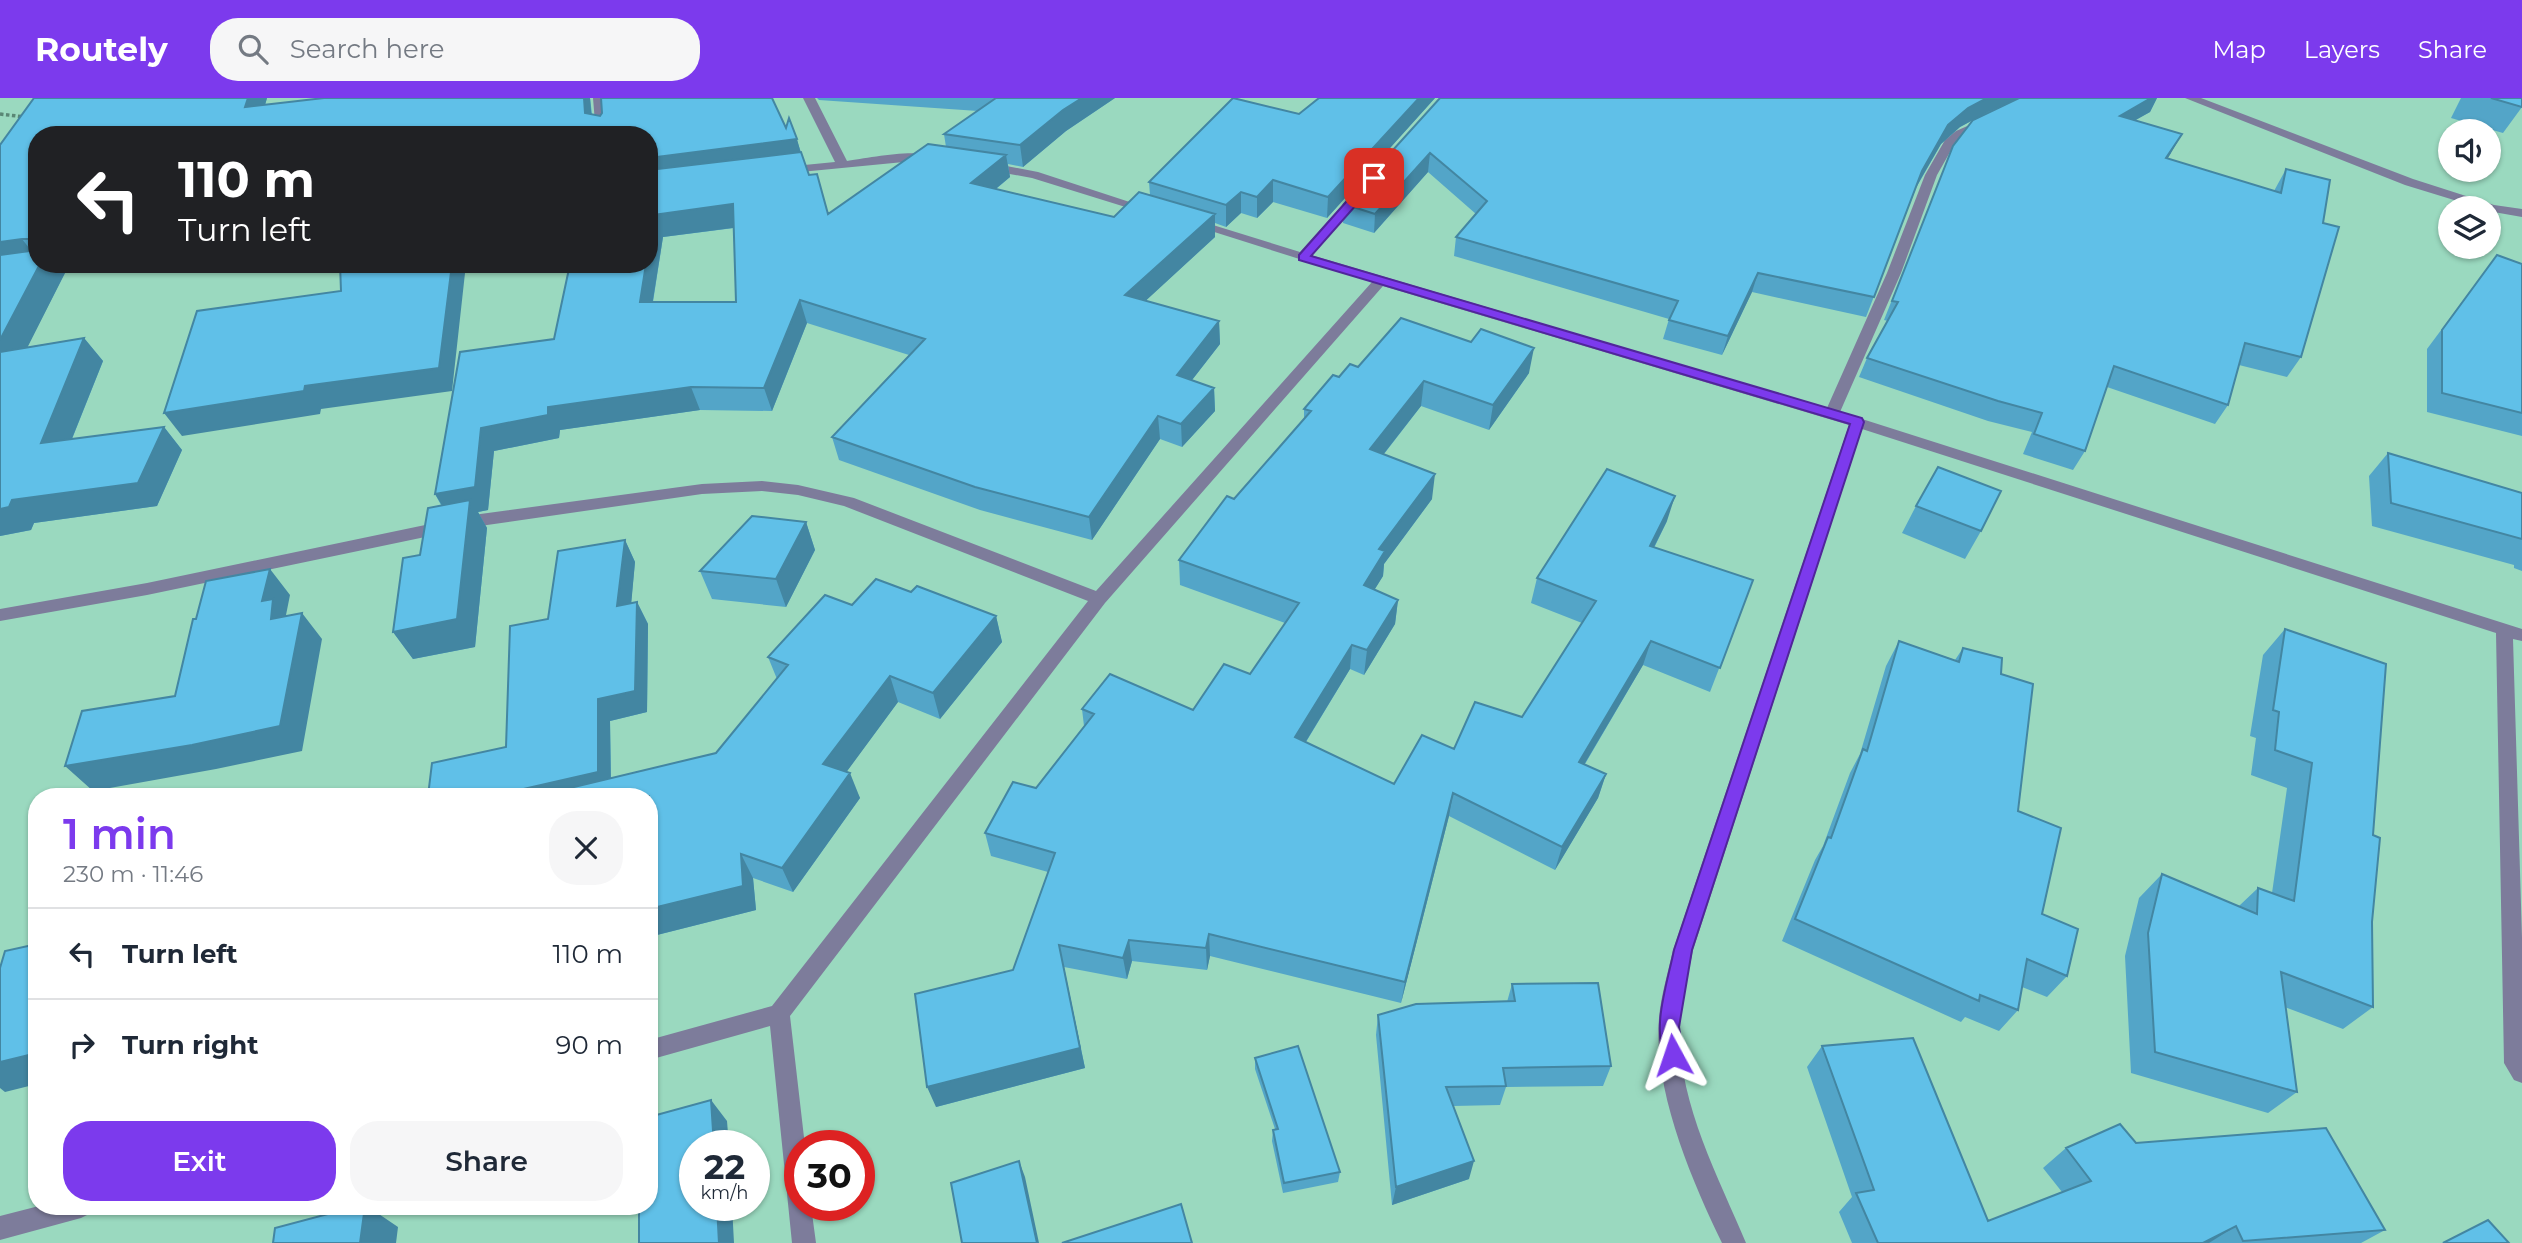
<!DOCTYPE html>
<meta charset="utf-8">
<style>
:root{--surface:#fff;--page:#f6f6f7;--text:#1f2937;--muted:#747a83;--line:#e0e1e3;--accent:#7c3aed}
body{margin:0;font-family:Montserrat,sans-serif;background:var(--page);color:var(--text);height:100vh;display:flex;flex-direction:column;font-size:26px;white-space:nowrap}
*{box-sizing:border-box;margin:0}
p{font-size:23px;color:var(--muted)}
.icon{flex:none;width:38px;height:38px;fill:none;stroke:currentColor;stroke-width:2;stroke-linecap:round;stroke-linejoin:round}
.map{position:relative;flex:1;overflow:hidden}
.details{position:absolute;left:28px;top:690px;width:630px;height:427px;display:flex;flex-direction:column;background:var(--surface);border-radius:28px;box-shadow:0 2px 5px #0004}
.details>*{flex:none}
.guide{position:absolute;left:28px;top:28px;width:630px;height:147px;border-radius:28px;box-shadow:0 2px 5px #0004;background:#202124;color:#fff;overflow:hidden}
.tools{position:absolute;left:2438px;top:21px;display:grid;gap:14px}
.tools a{display:grid;place-items:center;width:63px;height:63px;border-radius:50%;background:var(--surface);box-shadow:0 2px 5px #0004;font-size:35px}
.speed{position:absolute;left:679px;top:1032px;display:flex;gap:14px;font-size:35px;font-weight:700;text-align:center}
.speed>*{display:grid;place-content:center;width:91px;height:91px;border-radius:50%;background:var(--surface);box-shadow:0 2px 5px #0004;line-height:1}
.speed small{font-size:18px;font-weight:400}
.speed .limit{border:10px solid #d22;background:#fff;color:#111}
.pin{position:absolute;display:grid;place-items:center;width:60px;height:60px;color:#fff;margin:-30px;border-radius:14px;box-shadow:0 4px 10px #0006}
.me{position:absolute;width:77px;margin:-38px;rotate:355deg;stroke-linejoin:round;filter:drop-shadow(0 0 5px #0008)}
.turn{display:flex;align-items:center;gap:24px;height:147px;padding:0 35px;font-size:32px}
.turn .icon{width:91px;height:91px;stroke-width:2.5}
.turn b{display:block;font-size:49px;line-height:60px}
.round{display:grid;place-items:center;flex:none;width:74px;height:74px;border-radius:28px;background:var(--page)}
.headline{display:flex;align-items:center;justify-content:space-between;height:119px;padding:0 35px}
h1{font-size:42px;font-weight:600;line-height:52px;color:var(--accent)}
.primary-button{display:flex;gap:14px;margin-top:auto;padding:14px 35px}
.primary-button a{flex:1;height:80px;border-radius:28px;background:var(--accent);color:#fff;font-size:28px;font-weight:600;line-height:80px;text-align:center}
.primary-button a+a{background:var(--page);color:var(--text)}
ul{padding:0;list-style:none}
li{display:flex;align-items:center;gap:21px;height:91px;padding:0 35px;border-top:2px solid var(--line)}
li div{flex:1}
li b{display:block;font-size:26px}
li em{font-style:normal}
header{display:flex;align-items:center;gap:42px;box-sizing:border-box;height:98px;padding:0 35px;background:var(--accent);color:#fff}
header strong{font-size:33px}
nav{display:flex;gap:38px;margin-inline-start:auto;font-size:24px}
.search{width:490px;height:63px;background:var(--page);display:flex;align-items:center;gap:18px;box-sizing:border-box;padding:0 24px;border-radius:28px;color:var(--muted);font-size:26px}
.map>svg:first-child{display:block}
.lines{fill:none;stroke-linecap:round;stroke-linejoin:round}
.path{stroke:#5a8775;stroke-width:3.5;stroke-dasharray:3.5 2.5;stroke-linecap:butt}
.minor{fill:#7d7c9b;fill-rule:evenodd}
.wall{fill:#53a5c8;fill-rule:evenodd}
.shaded-wall{fill:#4386a2}
.building{fill:#60c0e8;stroke:#4386a2;stroke-width:2}
.route{fill:#7c3aed;stroke:#51269a;stroke-width:2}
</style>
<header>
<strong>Routely</strong>
<div class="search"><svg class="icon" aria-label="search" viewBox="0 0 24 24"><circle cx="10" cy="10" r="6"/><path d="M15 15l6 6"/></svg>Search here</div>
<nav><a>Map</a><a>Layers</a><a>Share</a></nav>
</header>
<div class="map">
<svg width="2522" height="1145" viewBox="0 0 2522 1145">
<rect width="100%" height="100%" fill="#9ad9bf"/>
<g class="lines">
<path class="path" d="M0,16L25,19"/>
<path class="minor" d="M593,0H605L608,37H596Z
M803,0H815L847,63C867,60 921,49 936,60L930,64L914,63L780,76L778,73L784,69L835,64Z
M2185,0H2201L2413,81L2494,107L2522,111V119L2488,113V110H2480L2405,87Z
M1981,22L1991,24L1954,47L1937,77L1901,175L1840,314L2522,531V543L2513,541L2522,840V985L2514,982L2504,965L2496,535L1862,331L1693,852C1689,875 1681,897 1680,920C1675,1000 1717,1075 1746,1145H1722C1691,1081 1653,992 1659,920C1661,897 1668,875 1673,852L1849,327L1383,188L1105,505L790,918L805,1048H800V1108H811L816,1145H792L770,928L649,962V942L772,908L1088,503L844,408L798,397L762,393L702,396L473,429L147,497L0,523V511L147,485L473,417L702,386L762,383L798,387L854,400L1096,493L1372,184L1189,126L1195,122L1200,123L1300,154L1355,93H1363V99L1311,157L1827,310L1887,175L1925,77L1945,42L1956,33Z
M986,64L1038,74L1154,112L1148,116L1032,80L982,71L980,68Z
M40,166H76L70,170L0,180V172Z
M39,1108H93L89,1116L81,1120L0,1142V1118Z"/>
</g>
<path class="wall" d="M34,0H267L265,7L324,0H590L592,16L600,18L602,15L601,0H772L786,30L789,20L809,77L817,76L828,116L928,46L946,49L944,36L978,13L819,2L817,0H1115L1066,33L1023,69L1008,66L1010,79L996,91L1114,119L1139,94L1150,97L1149,84L1233,0L1299,16L1319,0H1435L1327,120L1273,104L1257,120L1241,115L1226,129L1215,125V139L1145,203L1219,223L1220,246L1192,282L1214,290L1215,313L1182,349L1160,341L1092,442L980,412L839,362L832,339L909,257L807,225L772,313L700,312L560,332L559,340L494,353L488,412L478,414L487,430L475,549L413,561L393,534L403,460L420,457L428,410L441,407L435,396L460,254L554,241L570,166H649V37H37V166H60L66,173L27,249L84,240L103,263L72,341L164,329L182,352L157,408L34,425L31,432L0,438V47ZM734,130L736,204H653L663,139Z
M1440,0H2157L2150,14L2135,22L2171,55L2167,61L2274,93L2286,71L2301,259L2287,279L2239,267L2228,307L2215,326L2107,289L2085,353L2073,372L2023,356L2032,334L1988,323L1859,279L1867,260L1888,223L1884,222L1953,48L2006,6L1988,14L1960,29L1941,46L1916,90L1866,219L1752,194L1722,257L1663,241L1669,221L1454,158L1456,139L1476,116L1428,74L1374,135L1343,125L1344,106Z
M2461,0H2522V9L2503,35L2451,20Z
M2497,157L2522,166V338L2427,314V251Z
M1358,269L1529,275L1489,332L1421,308L1384,356L1432,401L1384,466L1383,478L1374,492L1398,502L1395,526L1364,577L1350,571L1306,644L1394,686L1454,651L1522,619L1582,525L1531,505L1537,480L1667,423L1654,450L1753,482L1710,594L1643,567L1585,666L1606,676L1598,700L1555,772L1449,718L1401,905L1210,858L1207,872L1132,863L1127,881L1064,869L1085,970L936,1009L1013,872L1048,774L991,758L985,735L1036,690L1084,628L1082,611L1193,612L1250,576L1285,525L1180,487L1179,462L1234,401L1304,321V311L1339,279Z
M2388,355L2522,395V473L2514,470V467L2372,428L2369,378Z
M1916,408L1981,433L1965,461L1902,435Z
M806,424L815,452L786,509L712,501L700,473Z
M625,442L635,464L631,505L637,504L648,526L647,614L610,623L611,680L716,655L777,581L768,559L852,507L911,494L996,518L1002,544L940,621L898,604L846,674L860,700L793,794L753,780L756,812L649,839V698L506,649L548,521Z
M2285,531L2373,737V909L2343,931L2285,909L2297,994L2268,1015L2131,975L2125,858L2139,800L2162,776L2239,808L2258,790L2272,795L2287,690L2251,677L2256,640L2250,638L2263,557Z
M1899,543L1955,562L1963,550L2001,576L2018,713L2042,816L2067,878L2047,899L2022,889L2018,912L1999,933L1965,919L1961,924L1782,843L1815,762L1823,748L1850,675L1860,656L1886,568Z
M1512,886L1611,968L1603,988L1506,989L1500,1007L1453,1008L1469,1081L1392,1107L1376,937L1378,917L1507,904Z
M1822,948L1988,1123L2062,1094L2043,1070L2066,1050L2136,1045L2385,1132L2361,1145H1852L1839,1114L1852,1099L1807,969Z
M1255,960L1340,1074L1338,1084L1283,1095L1272,1043L1273,1032L1275,1031L1255,971Z"/>
<path class="shaded-wall" d="M248,0H267L258,31L245,9Z
M584,0H590L593,37L585,15Z
M1082,0H1115L1066,33L1023,69L1020,47L1063,12Z
M1419,0H1435L1327,120L1328,99Z
M1987,0H2030L2017,2L1988,14L1960,29L1941,46L1915,91L1922,73L1948,27L1968,10Z
M2151,0H2157L2150,14L2111,36L2120,18Z
M2182,36L2171,55L2156,79L2166,60Z
M797,41L803,63L649,83V60Z
M1430,55L1428,74L1374,135L1375,116Z
M1006,57L1010,79L975,108L971,85Z
M1273,82V104L1257,120V99Z
M1241,94V115L1226,129V107Z
M733,106L740,129L663,139L649,227L640,204L646,166H649V147L654,117Z
M1215,116V139L1127,220L1125,197Z
M22,141L37,160L0,170V144Z
M40,166H60L66,173L13,278L0,263V242Z
M452,166H466L452,293L321,311L320,316L182,338L164,315L305,288Z
M1758,175L1752,194L1722,257L1728,238Z
M800,202L807,225L772,313L764,290Z
M1219,223L1220,246L1178,300L1177,277Z
M84,240L103,263L61,368L41,345Z
M1534,250L1529,275L1489,332L1493,307Z
M1424,283L1421,308L1368,376L1370,351Z
M691,289L700,312L560,332L559,340L494,353L488,412L478,414L487,430L475,549L413,561L393,534L449,419L435,396L481,330L548,309Z
M1214,290L1215,313L1182,349L1181,326Z
M1158,318L1160,341L1092,442L1089,419Z
M164,329L182,352L157,408L34,425L31,432L0,438V411L12,402Z
M1435,376L1432,401L1384,466L1383,478L1362,512L1364,487L1379,451Z
M1675,398L1667,423L1642,473L1650,448Z
M806,424L815,452L786,509L776,481Z
M625,442L635,464L629,530L617,508Z
M270,471L290,497L286,517L293,526L271,521L262,503Z
M1398,502L1395,526L1364,577L1367,552Z
M637,504L648,526L647,614L610,623L611,695L597,698H493L598,601Z
M302,515L322,541L302,653L216,671L93,693L65,668L192,647Z
M996,518L1002,544L940,621L933,595Z
M1651,543L1643,567L1572,687L1579,664Z
M1352,547L1350,571L1294,663L1295,639Z
M890,578L898,604L834,691L823,666Z
M850,675L860,700L793,794L782,770Z
M1606,676L1598,700L1555,772L1562,749Z
M1453,695L1449,718L1401,905L1405,884Z
M741,756L753,780L756,812L649,839V811Z
M1209,836L1210,858L1207,872L1206,850Z
M1129,842L1132,863L1127,881L1123,860Z
M1059,847L1085,970L936,1009L927,989Z
M37,955V986L5,994L0,990V964Z
M711,1002L727,1023L729,1048H714Z
M1019,1063L1025,1079L1039,1145H1037Z
M1474,1063L1469,1081L1392,1107L1396,1089Z
M365,1108H367L398,1129L396,1145H360Z
M717,1108H732L734,1145H719Z
M2236,1128L2209,1145H2203Z"/>
<path class="building" d="M34,0H248L245,9L324,0H584L585,15L600,18L602,15L601,0H772L786,30L789,20L797,41L649,60V37H37V141H22L0,144V47Z
M996,0H1082L1063,12L1020,47L944,36Z
M1233,0L1299,16L1319,0H1419L1328,99L1273,82L1257,99L1241,94L1226,107L1149,84Z
M1440,0H1987L1968,10L1948,27L1922,73L1874,199L1758,175L1728,238L1669,222L1678,203L1456,139L1487,103L1430,55L1375,116L1344,106Z
M2019,0H2151L2120,18L2182,36L2166,60L2281,95L2286,71L2330,82L2323,125L2339,129L2301,259L2245,245L2228,307L2114,268L2085,353L2034,336L2042,315L1998,303L1867,260L1898,204L1892,203L1953,48L1973,22Z
M2491,0H2522V9Z
M928,46L1006,57L971,85L1114,119L1139,94L1215,116L1125,197L1219,223L1177,277L1214,290L1181,326L1158,318L1089,419L975,389L832,339L925,241L800,202L764,290L691,289L548,309V317L481,330L475,389L435,396L460,254L554,241L570,166H646L640,204H736L733,106L654,117L649,147V72L801,54L809,77L817,76L828,116Z
M37,152V166H40L0,242V157Z
M2497,157L2522,166V315L2442,295V232Z
M340,166H452L439,270L305,288L304,293L164,315L197,213L341,193Z
M1401,220L1471,244L1481,231L1534,250L1493,307L1424,283L1370,351L1435,376L1379,451L1385,453L1364,487L1398,502L1367,552L1352,547L1295,639L1394,686L1422,637L1454,651L1475,604L1522,619L1596,503L1537,480L1607,371L1675,398L1650,448L1753,482L1720,570L1651,543L1579,664L1606,676L1562,749L1453,695L1405,884L1209,836L1206,850L1129,842L1123,860L1059,847L1080,950L927,989L915,896L1013,872L1055,755L985,735L1013,684L1036,690L1094,616L1082,611L1110,576L1193,612L1224,566L1250,576L1299,505L1179,462L1227,398L1234,401L1311,313L1304,311L1333,277L1339,279L1350,266L1358,269Z
M84,240L41,345L164,329L138,385L12,402L9,409L0,411V254Z
M2388,355L2522,395V441L2391,405Z
M1938,369L2001,393L1981,433L1916,408Z
M470,402L457,521L393,534L403,460L420,457L428,410Z
M752,418L806,424L776,481L700,473Z
M625,442L617,508L637,504L635,593L598,601V674L493,698H428L432,665L506,649L510,528L548,521L558,453Z
M270,471L262,503L273,501L271,521L302,515L280,628L192,647L65,668L82,613L175,598L193,521H196L206,483Z
M876,481L911,494L917,488L996,518L933,595L890,578L823,666L850,675L782,770L741,756L743,788L649,811V698H574V689L716,655L788,567L768,559L825,497L852,507Z
M2285,531L2386,566L2373,737L2380,740L2372,824L2373,909L2281,874L2297,994L2155,954L2148,835L2162,776L2257,816L2258,790L2294,803L2312,665L2275,652L2279,614L2273,612Z
M1899,543L1959,564L1963,550L2002,560L2001,576L2033,586L2018,713L2061,730L2042,816L2078,831L2067,878L2027,861L2018,912L1980,897L1979,903L1795,821L1828,739L1831,740L1863,651L1867,653Z
M37,846V955L0,964V870L5,853Z
M1598,885L1611,968L1503,970L1506,988L1446,989L1474,1063L1396,1089L1378,917L1416,906L1515,903L1512,886Z
M1913,940L1988,1123L2091,1083L2066,1050L2120,1026L2136,1045L2326,1030L2385,1132L2243,1143L2236,1128L2203,1145H1878L1856,1095L1874,1092L1822,948Z
M1298,948L1340,1074L1284,1085L1273,1032L1278,1031L1255,960Z
M711,1002L714,1048H695V1108H717L719,1145H639V1108H649V1019Z
M1019,1063L1037,1145H962L951,1085Z
M1181,1106L1192,1145H1062Z
M358,1108H365L360,1145H273L275,1130Z
M2488,1122L2509,1145H2443Z"/>
<path class="route" d="M1370,77L1380,80L1311,158L1862,320L1864,324L1692,852L1679,929L1683,957L1680,963L1673,966L1666,963C1651,930 1667,887 1674,852L1850,326L1299,162V157Z"/>
</svg>
<div class="tools">
<a><svg class="icon" aria-label="sound" viewBox="0 0 24 24"><path d="M4 9h4l5-4v14l-5-4H4zM17 9q2 3 0 6"/></svg></a>
<a><svg class="icon" aria-label="layers" viewBox="0 0 24 24"><path d="M12 4l9 5-9 5-9-5zM3 14l9 5 9-5"/></svg></a>
</div>
<div class="speed"><div>22<small>km/h</small></div><div class="limit">30</div></div>
<div class="pin" style="left:1374px;top:80px;background:#d93025"><svg class="icon" aria-label="arrive" viewBox="0 0 24 24"><path d="M6 21V4h12l-3 4 3 4H6"/></svg></div>
<svg class="me" style="left:1673px;top:957px" viewBox="-20 -20 40 40"><path d="M0-17L14 15 0 8-14 15z" fill="#7c3aed" stroke="#fff" stroke-width="4"/></svg>
<div class="guide">
<div class="turn"><svg class="icon" aria-label="left" viewBox="0 0 24 24"><path d="M17 20v-9H6M10 6l-5 5 5 5"/></svg><div><b>110 m</b>Turn left</div></div>
</div>
<section class="details">
<div class="headline"><div><h1>1 min</h1><p>230 m · 11:46</p></div><a class="round"><svg class="icon" aria-label="close" viewBox="0 0 24 24"><path d="M6 6l12 12M18 6L6 18"/></svg></a></div>
<ul>
<li><svg class="icon" aria-label="left" viewBox="0 0 24 24"><path d="M17 20v-9H6M10 6l-5 5 5 5"/></svg><div><b>Turn left</b></div><em>110 m</em></li>
<li><svg class="icon" aria-label="right" viewBox="0 0 24 24"><path d="M7 20v-9h11M14 6l5 5-5 5"/></svg><div><b>Turn right</b></div><em>90 m</em></li>
</ul>
<div class="primary-button"><a>Exit</a><a>Share</a></div>
</section>
</div>
